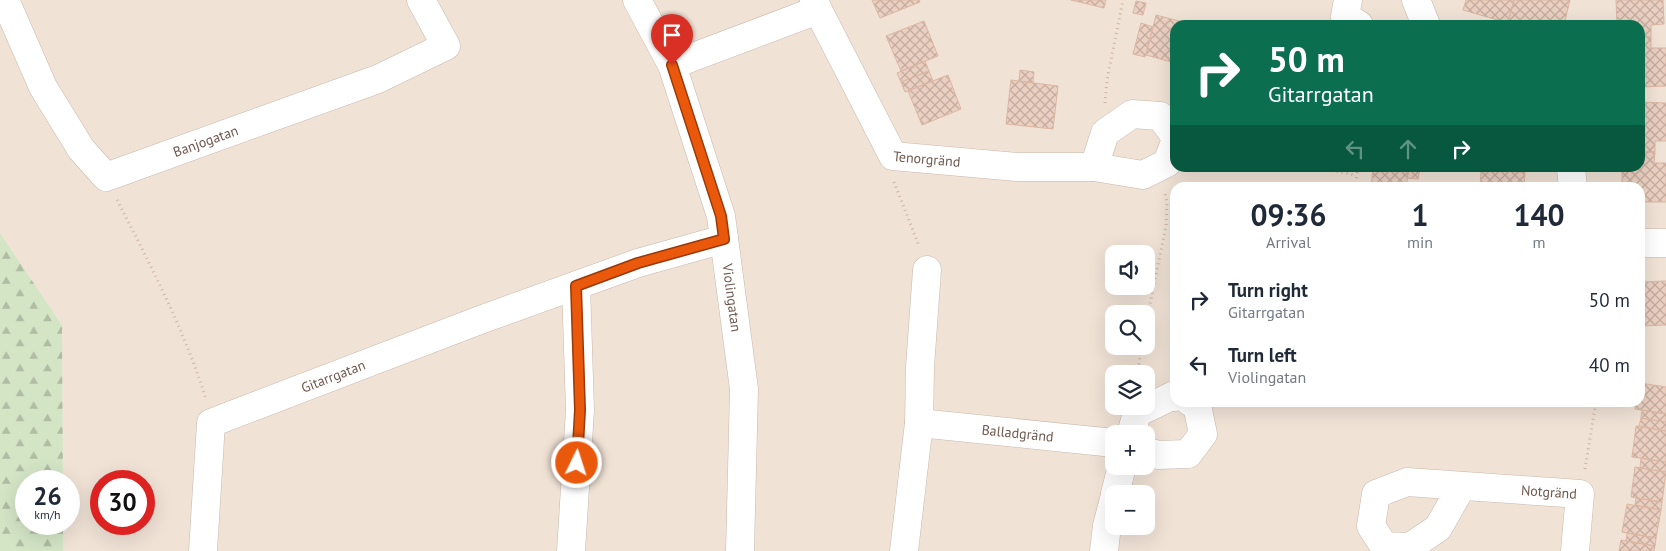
<!DOCTYPE html>
<meta charset="utf-8">
<style>
:root{--surface:#fff;--page:#f2f2f3;--text:#1f2937;--muted:#747a83}
body{margin:0;font-family:"PT Sans",sans-serif;background:var(--page);color:var(--text);height:100vh;display:flex;flex-direction:column;font-size:19px;white-space:nowrap}
*{box-sizing:border-box;margin:0}
p{font-size:16px;color:var(--muted)}
.icon{flex:none;width:28px;height:28px;fill:none;stroke:currentColor;stroke-width:2;stroke-linecap:round;stroke-linejoin:round}
.map{position:relative;flex:1;overflow:hidden}
.panel{position:absolute;left:1170px;top:182px;width:475px;height:225px;display:flex;flex-direction:column;background:var(--surface);border-radius:15px;box-shadow:0 5px 20px #0002}
.panel>*{flex:none}
.guide{position:absolute;left:1170px;top:20px;width:475px;height:152px;border-radius:15px;box-shadow:0 5px 20px #0002;background:#0b6e4f;color:#fff;overflow:hidden}
.controls{position:absolute;left:1105px;top:245px;display:grid;gap:10px}
.controls a{display:grid;place-items:center;width:50px;height:50px;border-radius:10px;background:var(--surface);box-shadow:0 5px 20px #0002;font-size:25px}
.speed{position:absolute;left:15px;top:470px;display:flex;gap:10px;font-size:25px;font-weight:700;text-align:center}
.speed>*{display:grid;place-content:center;width:65px;height:65px;border-radius:50%;background:var(--surface);box-shadow:0 5px 20px #0002;line-height:1}
.speed small{font-size:12px;font-weight:400}
.speed .limit{border:8px solid #d22;background:#fff;color:#111}
.pin{position:absolute;display:grid;place-items:center;width:42px;height:42px;color:#fff;margin:-51px -21px;border-radius:50% 50% 50% 0;rotate:-45deg;box-shadow:0 0 5px #0007}
.pin .icon{rotate:45deg}
.me{position:absolute;width:55px;margin:-28px;rotate:4deg;stroke-linejoin:round;filter:drop-shadow(0 0 4px #0008)}
.turn{display:flex;align-items:center;gap:18px;height:105px;padding:0 15px;font-size:22px}
.turn .icon{width:65px;height:65px;stroke-width:2.5}
.turn b{display:block;font-size:35px;line-height:42px}
.lanes{display:flex;align-items:center;height:48px;padding:0 15px;background:#0003;justify-content:center;gap:25px;direction:ltr}
.lanes .off{opacity:.35}
.eta{display:flex;justify-content:space-evenly;align-items:center;height:85px;text-align:center}
.eta b{font-size:30px;font-weight:700;line-height:35px}
ul{padding:0;list-style:none}
li{display:flex;align-items:center;gap:15px;height:65px;padding:0 15px}
li div{flex:1}
li b{display:block;font-size:19px}
li em{font-style:normal}
.map>svg:first-child{display:block}
.residential{fill:#f0e2d5;fill-rule:evenodd}
.forest{fill:url(#forest-firs)}
.building{fill:url(#building-cross-hatch);stroke:#dcb6a3}
.lines{fill:none;stroke-linecap:round;stroke-linejoin:round}
.minor-casing{stroke:#c9b8ad;stroke-width:29}
.path{stroke:#d0b3a4;stroke-width:3;stroke-dasharray:1 4;stroke-linecap:butt}
.minor{stroke:#fff;stroke-width:28}
.route-casing{stroke:#983908;stroke-width:12}
.route{stroke:#ea580c;stroke-width:9}
.labels{text-anchor:middle;stroke-width:4;stroke-linejoin:round;paint-order:stroke}
.street-label{font-size:14px;fill:#6f584e;stroke:#fcf5eb}
</style>
<div class="map">
<svg width="1666" height="551" viewBox="0 0 1666 551">
<defs>
<pattern id="forest-firs" width="22" height="20" patternUnits="userSpaceOnUse" patternTransform="scale(1.25)"><rect width="22" height="20" fill="#d4e5c6"/><path d="M5 1l3.5 6h-7zM16 11l3.5 6h-7z" fill="#b0bca3"/></pattern>
<pattern id="building-cross-hatch" width="8" height="8" patternUnits="userSpaceOnUse" patternTransform="scale(1.25)"><rect width="8" height="8" fill="#ebd0c1"/><path d="M0 0l8 8M0 8l8-8" fill="none" stroke="#c3ac9f"/></pattern>
</defs>
<rect width="100%" height="100%" fill="#f9f1e6"/>
<path class="residential" d="M0,0H1666V551H63V524H69V481H63L62,325L0,233ZM1175,25H1640V168H1175ZM1175,188H1640V402H1175ZM1114,254H1146V286H1114ZM1114,314H1146V346H1114ZM1114,374H1146V406H1114ZM1114,434H1146V466H1114ZM101,481H144V524H101ZM1114,494H1146V526H1114Z"/>
<path class="forest" d="M0,233L62,325L63,481H26V524H63V551H0Z"/>
<path class="building" d="M872,0H919L920,2L880,18Z
M1071,0H1106L1104,8Z
M1466,0H1514L1508,23L1463,10Z
M1514,0H1570L1564,25H1518L1508,23Z
M1616,0H1663L1664,24L1651,25V37H1640V25H1617Z
M1136,1L1146,3L1143,15L1133,13Z
M1156,15L1194,25H1175V63L1146,55Z
M924,21L938,56L901,71L886,36Z
M1141,23L1153,27L1145,57L1133,54Z
M1640,37H1651V48H1666V86L1640,87Z
M925,61L929,71L901,82L897,73Z
M1020,70L1034,72L1033,83L1019,81Z
M929,71L933,81L905,92L901,82Z
M948,75L961,109L922,125L908,91Z
M1011,80L1058,86L1053,129L1006,124Z
M1640,102L1666,103V141H1655V152H1640Z
M1640,152H1655L1654,163H1666V202H1640V188H1622V168H1640Z
M1373,168H1409L1406,188H1371Z
M1409,168H1420L1418,179L1407,178Z
M1486,168H1525V172L1486,170Z
M1481,170L1525,172L1524,188H1480Z
M1666,281V325L1640,326V282Z
M1640,383L1666,387V414L1635,409L1636,402H1640Z
M1642,410L1666,414V422L1641,418Z
M1641,418L1666,422V431L1639,426Z
M1636,426L1666,431V462L1632,457Z
M1641,458L1666,462V472L1640,468Z
M1635,467L1666,472L1662,502L1631,497Z
M1636,498L1662,502L1661,510L1635,505Z
M1627,504L1661,510L1656,538L1622,532Z
M1627,533L1656,538L1655,546L1626,541Z
M1621,540L1655,546L1654,551H1619Z"/>
<g class="lines">
<defs>
<g id="minor">
<path id="s1" d="M5,0L43,87L81,149L106,177L378,79L446,46L421,0"/>
<path id="s2" d="M637,0L672,65L721,216L744,389L740,551"/>
<path d="M1348,0L1345,16L1359,25"/>
<path d="M1416,0L1426,25"/>
<path id="s3" d="M818,10L893,156L1017,167H1094L1143,175L1167,163L1175,142"/>
<path d="M672,65L818,10L814,0"/>
<path d="M1094,167L1105,133L1132,114L1160,116L1175,136"/>
<path d="M1571,168L1573,188"/>
<path d="M1640,243H1666"/>
<path d="M919,423L920,367L927,270"/>
<path d="M1131,434L1137,413L1172,396L1175,397"/>
<path d="M1146,451L1158,455L1188,454L1203,434L1197,405L1190,402"/>
<path id="s4" d="M1462,486L1438,528L1410,547L1384,546L1371,526L1376,494L1407,482L1580,494L1575,551"/>
<path d="M1115,494L1122,466"/>
<path id="s5" d="M203,551L211,423L480,320L638,263L724,239"/>
<path d="M571,551L580,410L576,286"/>
<path id="s6" d="M904,551L919,423L1114,443"/>
<path d="M1104,551L1107,526L1114,499"/>
</g>
</defs>
<use href="#minor" class="minor-casing"/>
<path class="path" d="M1105,103L1107,80L1123,0
M1317,168L1356,175
M894,182L919,246
M1355,188L1358,168
M117,200C150,264 184,329 206,399
M1146,323L1166,226L1167,203L1165,193
M1137,374L1142,346
M1585,469L1596,402"/>
<use href="#minor" class="minor"/>
</g>
<g class="lines">
<defs>
<path id="route" d="M577,463L580,410L576,286L638,263L724,239L721,216L672,65"/>
</defs>
<use href="#route" class="route-casing"/>
<use href="#route" class="route"/>
</g>
<g class="labels">
<g class="street-label">
<text dy="5" stroke="none"><textPath href="#s1" startOffset="311">Banjogatan</textPath></text>
<text dy="5" stroke="none"><textPath href="#s3" startOffset="198">Tenorgränd</textPath></text>
<text dy="5" stroke="none"><textPath href="#s2" startOffset="315">Violingatan</textPath></text>
<text dy="5" stroke="none"><textPath href="#s5" startOffset="259">Gitarrgatan</textPath></text>
<text dy="5" stroke="none"><textPath href="#s6" startOffset="228">Balladgränd</textPath></text>
<text dy="5" stroke="none"><textPath href="#s4" startOffset="340">Notgränd</textPath></text>
</g>
</g>
</svg>
<div class="controls">
<a><svg class="icon" aria-label="sound" viewBox="0 0 24 24"><path d="M4 9h4l5-4v14l-5-4H4zM17 9q2 3 0 6"/></svg></a>
<a><svg class="icon" aria-label="search" viewBox="0 0 24 24"><circle cx="10" cy="10" r="6"/><path d="M15 15l6 6"/></svg></a>
<a><svg class="icon" aria-label="layers" viewBox="0 0 24 24"><path d="M12 4l9 5-9 5-9-5zM3 14l9 5 9-5"/></svg></a>
<a>+</a>
<a>−</a>
</div>
<div class="speed"><div>26<small>km/h</small></div><div class="limit">30</div></div>
<div class="pin" style="left:672px;top:65px;background:#d93025"><svg class="icon" aria-label="arrive" viewBox="0 0 24 24"><path d="M6 21V4h12l-3 4 3 4H6"/></svg></div>
<svg class="me" style="left:577px;top:463px" viewBox="-20 -20 40 40"><circle r="17" fill="#ea580c" stroke="#fff" stroke-width="3"/><path d="M0-11L8 9 0 5-8 9z" fill="#fff"/></svg>
<div class="guide">
<div class="turn"><svg class="icon" aria-label="right" viewBox="0 0 24 24"><path d="M7 20v-9h11M14 6l5 5-5 5"/></svg><div><b>50 m</b>Gitarrgatan</div></div>
<div class="lanes"><svg class="icon off" aria-label="left" viewBox="0 0 24 24"><path d="M17 20v-9H6M10 6l-5 5 5 5"/></svg><svg class="icon off" aria-label="ahead" viewBox="0 0 24 24"><path d="M12 20V5M6 11l6-6 6 6"/></svg><svg class="icon" aria-label="right" viewBox="0 0 24 24"><path d="M7 20v-9h11M14 6l5 5-5 5"/></svg></div>
</div>
<section class="panel">
<div class="eta">
<div><b>09:36</b><p>Arrival</p></div>
<div><b>1</b><p>min</p></div>
<div><b>140</b><p>m</p></div>
</div>
<ul>
<li><svg class="icon" aria-label="right" viewBox="0 0 24 24"><path d="M7 20v-9h11M14 6l5 5-5 5"/></svg><div><b>Turn right</b><p>Gitarrgatan</p></div><em>50 m</em></li>
<li><svg class="icon" aria-label="left" viewBox="0 0 24 24"><path d="M17 20v-9H6M10 6l-5 5 5 5"/></svg><div><b>Turn left</b><p>Violingatan</p></div><em>40 m</em></li>
</ul>
</section>
</div>
